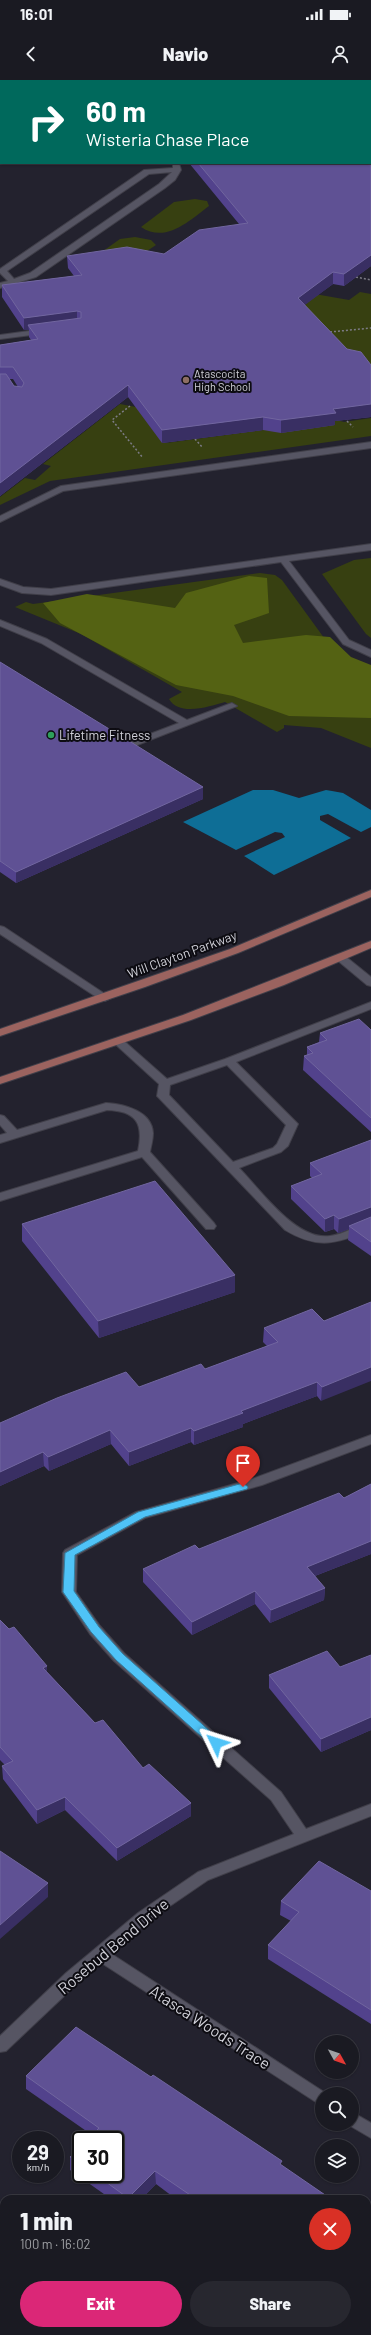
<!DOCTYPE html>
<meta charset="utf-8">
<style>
:root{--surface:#1a1a22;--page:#27272f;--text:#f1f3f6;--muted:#9fa1a5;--line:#383840;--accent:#db2777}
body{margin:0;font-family:Barlow,sans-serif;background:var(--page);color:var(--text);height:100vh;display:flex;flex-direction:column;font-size:15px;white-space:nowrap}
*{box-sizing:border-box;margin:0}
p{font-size:13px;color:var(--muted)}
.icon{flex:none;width:22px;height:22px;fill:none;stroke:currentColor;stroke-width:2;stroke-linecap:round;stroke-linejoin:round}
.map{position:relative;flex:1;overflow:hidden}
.details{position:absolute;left:0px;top:2115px;width:371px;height:140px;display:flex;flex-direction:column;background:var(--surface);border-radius:12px 12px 0 0;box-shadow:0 1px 3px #0004,0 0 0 1px var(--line)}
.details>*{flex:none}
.guide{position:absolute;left:0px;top:0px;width:371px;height:84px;box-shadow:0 1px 3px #0004,0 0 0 1px var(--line);background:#00695c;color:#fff;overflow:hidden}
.needle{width:26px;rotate:130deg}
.buttons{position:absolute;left:315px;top:1955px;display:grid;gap:8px}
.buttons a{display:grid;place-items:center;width:44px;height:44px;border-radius:50%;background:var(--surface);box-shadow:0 1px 3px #0004,0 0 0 1px var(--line);font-size:20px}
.speed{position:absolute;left:12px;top:2051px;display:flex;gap:8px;font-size:20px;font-weight:700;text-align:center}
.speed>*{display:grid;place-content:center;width:52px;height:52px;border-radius:50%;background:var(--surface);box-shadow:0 1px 3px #0004,0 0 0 1px var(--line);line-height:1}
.speed small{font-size:10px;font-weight:400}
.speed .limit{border:2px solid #111;border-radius:6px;background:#fff;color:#111}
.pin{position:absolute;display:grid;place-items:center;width:34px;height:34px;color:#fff;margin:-41px -17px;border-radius:50% 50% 50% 0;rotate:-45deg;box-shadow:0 0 4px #0007}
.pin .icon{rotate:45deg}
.me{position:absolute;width:44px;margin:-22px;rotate:311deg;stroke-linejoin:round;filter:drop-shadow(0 0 3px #0008)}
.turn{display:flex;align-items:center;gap:14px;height:84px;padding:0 20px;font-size:18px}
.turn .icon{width:52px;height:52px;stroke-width:2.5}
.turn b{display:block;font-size:28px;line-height:34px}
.round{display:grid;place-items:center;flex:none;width:42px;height:42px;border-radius:21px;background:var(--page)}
.head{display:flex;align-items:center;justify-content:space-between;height:68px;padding:0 20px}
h1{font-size:24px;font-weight:800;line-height:30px}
.action{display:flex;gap:8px;margin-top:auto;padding:8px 20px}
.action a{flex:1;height:46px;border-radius:24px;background:var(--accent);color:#fff;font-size:16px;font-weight:800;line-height:46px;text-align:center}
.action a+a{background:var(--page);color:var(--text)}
.status{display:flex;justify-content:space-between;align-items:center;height:28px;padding:0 20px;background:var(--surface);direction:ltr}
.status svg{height:11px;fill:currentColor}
header{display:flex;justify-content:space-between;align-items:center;height:52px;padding:0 20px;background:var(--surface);font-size:18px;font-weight:800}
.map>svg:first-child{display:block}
.green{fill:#374011}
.forest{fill:#546213}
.water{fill:#0e6e96}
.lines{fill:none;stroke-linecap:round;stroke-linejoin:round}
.minor-casing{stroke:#403f49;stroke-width:2}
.major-casing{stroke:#403f49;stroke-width:2}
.path{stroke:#7c7b85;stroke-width:1.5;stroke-dasharray:2 2;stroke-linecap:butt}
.minor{fill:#565563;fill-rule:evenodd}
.major{fill:#9b635f;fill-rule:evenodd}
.wall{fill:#52428c;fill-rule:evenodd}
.shaded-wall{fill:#392f63}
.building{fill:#5f5194;stroke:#71669f}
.route{fill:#4fc3f7;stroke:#337fa1}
.education-dot{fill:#8d6e63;stroke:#0d0c12;stroke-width:1.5}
.leisure-dot{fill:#2e9e5b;stroke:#0d0c12;stroke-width:1.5}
.labels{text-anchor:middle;stroke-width:4;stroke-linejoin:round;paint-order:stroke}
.far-poi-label{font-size:11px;fill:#d2d2da;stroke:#0d0c12;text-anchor:start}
.poi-label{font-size:13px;fill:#d2d2da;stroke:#0d0c12;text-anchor:start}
.street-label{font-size:13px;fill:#d2d2da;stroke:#0d0c12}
.near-street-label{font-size:16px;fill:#d2d2da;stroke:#0d0c12}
</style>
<div class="status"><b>16:01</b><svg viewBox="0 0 49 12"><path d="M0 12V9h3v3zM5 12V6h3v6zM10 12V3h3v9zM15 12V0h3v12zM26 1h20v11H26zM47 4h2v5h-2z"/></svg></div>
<header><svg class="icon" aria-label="back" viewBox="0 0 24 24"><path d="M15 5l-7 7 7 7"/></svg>Navio<svg class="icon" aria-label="person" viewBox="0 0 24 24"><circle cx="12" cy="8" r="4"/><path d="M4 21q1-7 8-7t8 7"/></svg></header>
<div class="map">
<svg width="371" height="2255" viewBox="0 0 371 2255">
<rect width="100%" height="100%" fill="#23222e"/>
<path class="green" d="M195,119L207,121L209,126C190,140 166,164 141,147L174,122Z
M135,157L151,160L156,165L138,177L82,186L120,159Z
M360,212L371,214V288L358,280L292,218L309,213L349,220Z
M120,324L136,327L161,361L166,363L271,349L329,338L344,342L371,338V356L50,401L0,425V417L25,398L35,400L51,386L43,384Z
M371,478V558L366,554L322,494L354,480Z
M260,493L275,495L282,500L335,573L371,588V668L321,648L284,645V648L277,652L225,622C211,626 179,637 169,619L182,612L81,554L15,527L26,522L33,524Z"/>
<path class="forest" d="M249,496L267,498L269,533L234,545L243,563L306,555L330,557L351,577L371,585V638L289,636L233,616L176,605L60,543L43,523L87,514L175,528L186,513Z"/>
<path class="water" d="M253,710H273L299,718L326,710L332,711L343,713L371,730V747L361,752L328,734L320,736V740L351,758L274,795L244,776L285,757L282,753L275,752L236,770L183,742Z"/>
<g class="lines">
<defs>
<path id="minor" d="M105,0H112V1H105Z
M0,37H1V41H0Z
M173,83H179L181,90L175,100L165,108L36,197L0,208V203L8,201L0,193V189L144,90L173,88ZM172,92L159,104L30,193L14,199L7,191L149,94Z
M44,249L48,251L47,253L0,259V255Z
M371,362V368L63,411L0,442V436L61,406Z
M371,464V470L289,481L349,560L371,570V577L343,564L281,482L51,515L22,513L0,505V499L23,507L51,509Z
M0,540L47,559L187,640L229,624L232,623L237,626L127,669H121V665L179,643L41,563L0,546Z
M0,846L4,847L111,918L105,921L101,920L0,854Z
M341,875L345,876L371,897V906L367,905L337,880L336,878L337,876Z
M371,922V929L236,982L298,1044L288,1066L281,1072L239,1088C261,1110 296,1161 330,1156C345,1154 357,1145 371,1141V1149C337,1164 318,1170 285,1150L159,1018L157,1016L159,1004L114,963L120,960L124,961L167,999L225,979ZM227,985L286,1045L277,1064L273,1068L233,1082L169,1015L170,1005Z
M106,1023C124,1024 152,1031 153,1053C153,1060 151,1066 150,1072L214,1143L216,1146L214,1149H206L142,1077L0,1121V1113L138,1071C144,1043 136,1031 107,1030L0,1063V1055L7,1053L0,1045V1035L4,1036L17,1050Z
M371,1355V1364L262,1405L145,1438L77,1475L76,1512L100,1546L124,1573L281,1712L306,1749L371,1724V1736L208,1800L148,1841L110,1873L327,2014H322V2026L100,1882L6,1971L0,1972V1956L66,1893L138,1833L198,1792L294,1754L271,1720L114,1581L90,1554L62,1512L63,1473L65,1470L136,1432L252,1399Z
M352,2032L371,2043V2058L347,2044H352Z"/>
<path id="major" d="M371,810V817L238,873L145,907L0,956V949L230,869Z
M371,861V868L284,905L191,940L0,1004V997L183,935Z"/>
</defs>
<use href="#minor" class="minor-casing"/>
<use href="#major" class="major-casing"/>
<path class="path" d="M356,197L371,200
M330,252L371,248
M130,326L112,340L143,378
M347,341L353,347
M195,359L203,368"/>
<use href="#minor" class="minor"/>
<use href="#major" class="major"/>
</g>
<path class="wall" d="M123,0H371V186L344,206L333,204L304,225L347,269L371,285V337L335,341V345L281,353L263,350L162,363L128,317L0,416V265L31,260L29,257V250H24L2,217V205L74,196L68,188L67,176L164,174L239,144L189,83H370V1H123ZM9,299H13L18,307L14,306Z
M0,582L120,659L203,707V719L16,803L0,792Z
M371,950V1052L303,990L304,976L307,975V967L319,962L320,953Z
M371,1060V1176L348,1160L349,1149L338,1153L334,1149L325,1152L291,1119V1106L312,1098L310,1096V1083Z
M22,1144L235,1195V1212L99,1258L22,1161Z
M371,1222L321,1321L317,1316L243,1344V1347L194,1365L191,1362L129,1386L111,1364L49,1391L44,1386L0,1406V1343L139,1307L205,1289L267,1266L263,1262L264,1248L324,1241Z
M371,1404V1474L315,1496L325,1508L324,1520L270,1543L255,1524L192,1555L143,1502V1489L344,1418Z
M0,1540L47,1592L95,1643L143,1688L191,1723V1736L117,1781L65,1730L37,1744L3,1699L2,1686L5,1685L0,1680Z
M371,1575V1650L321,1672L269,1608V1595L340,1587Z
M371,1811V1944L268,1879V1865L291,1841L280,1835L281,1821Z
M26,1996L282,2086L331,2119H176L156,2104L141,2119H111L70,2090V2077L81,2066V2094H115L92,2055L26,2009Z
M367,2151L371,2154V2255H354L348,2251H367Z"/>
<path class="shaded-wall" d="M371,175V186L344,206V194Z
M333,192V204L297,231L298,218Z
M77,231V244L28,245L29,250H24V238Z
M128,305V317L0,416V403Z
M371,324V337L335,341V345L281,353V340L333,329Z
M263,337V350L162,363V350Z
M203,707V719L16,803V792Z
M371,1127V1140L349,1146V1149L338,1153L339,1139Z
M334,1135V1149L325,1152V1139Z
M235,1195V1212L99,1258L98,1241Z
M371,1287V1301L321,1321L322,1307Z
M317,1302V1316L243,1344V1347L194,1365V1351L241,1331Z
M191,1348V1362L129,1386V1372Z
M110,1350L111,1364L49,1391L48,1377Z
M43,1372L44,1386L0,1406V1392Z
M371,1461V1474L307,1499V1487Z
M325,1508L324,1520L270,1543L271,1530Z
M255,1511V1524L192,1555V1542Z
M47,1586V1599L43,1588Z
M371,1637V1650L321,1672V1659Z
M65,1717V1730L37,1744V1730Z
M191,1723V1736L117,1781V1768Z
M48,1803V1817L0,1859V1845Z
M155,2091L156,2104L141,2119H128V2118Z"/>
<path class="building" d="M129,0H371V175L344,194L333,192L298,218L347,269L361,272L371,285V324L333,329L336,333L281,340L263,337L162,350L128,305L0,403V294H6L14,306L22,307L24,303L13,287H0V265L38,259L28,245L81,238V232L77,231L24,238L2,205L82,195L67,176L127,167L164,174L199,150L248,143L198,83H370V1H130Z
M0,582L119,655L120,659H126L203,707L16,792L0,781Z
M359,939L371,950V1038L304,976L313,973L307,967L327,960L320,953Z
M371,1060V1127L339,1139L334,1135L325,1139L291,1106L322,1094L310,1083Z
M155,1101L235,1195L98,1241L22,1144Z
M371,1137V1162L349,1146Z
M371,1222V1287L322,1307L317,1302L241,1331L243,1333L194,1351L191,1348L129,1372L110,1350L48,1377L43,1372L0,1392V1343L57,1318L126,1292L139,1307L201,1284L205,1289L278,1262L264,1248L312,1229L324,1241Z
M371,1404V1461L307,1487L325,1508L271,1530L255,1511L192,1542L143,1489L195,1465L199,1469L339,1413L344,1418Z
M0,1540L9,1549L14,1547L47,1586L43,1588L95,1643L103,1640L143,1688L149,1684L191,1723L117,1768L65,1717L37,1730L2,1686L13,1681L0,1667Z
M327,1571L340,1587L371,1575V1637L321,1659L269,1595Z
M0,1771L48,1803L0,1845Z
M319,1781L371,1811V1930L268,1865L299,1832L281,1821Z
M76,1947L151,1997L153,1995L282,2081L280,2084L331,2119H196L155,2091L128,2118L95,2094H115V2060H87L99,2048L26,1996Z
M81,2066V2084L70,2077Z
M367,2151L371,2154V2253L367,2250Z
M0,2171L4,2174V2251H53L58,2255H0Z"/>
<path class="route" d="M243,1403L248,1407L247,1409L145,1437L75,1475L74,1511L99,1547L123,1574L220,1660V1666H212L116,1580L91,1552L63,1512L65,1473L138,1432Z"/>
<circle class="education-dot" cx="186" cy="300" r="4"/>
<circle class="leisure-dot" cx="51" cy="655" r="4"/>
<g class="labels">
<g class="far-poi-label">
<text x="194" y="298">Atascocita<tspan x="194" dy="13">High School</tspan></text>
</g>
<g class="poi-label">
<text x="59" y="660">Lifetime Fitness</text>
</g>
<g class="street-label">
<text transform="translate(182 874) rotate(-20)" y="5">Will Clayton Parkway</text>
</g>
<g class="near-street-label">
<text transform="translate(113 1866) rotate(-40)" y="6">Rosebud Bend Drive</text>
<text transform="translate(210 1947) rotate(33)" y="6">Atasca Woods Trace</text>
</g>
</g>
</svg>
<div class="buttons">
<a><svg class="needle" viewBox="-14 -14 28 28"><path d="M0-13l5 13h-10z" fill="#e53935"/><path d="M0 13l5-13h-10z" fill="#9fa1a5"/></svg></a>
<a><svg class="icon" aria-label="search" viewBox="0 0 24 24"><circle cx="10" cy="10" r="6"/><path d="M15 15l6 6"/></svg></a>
<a><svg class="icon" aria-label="layers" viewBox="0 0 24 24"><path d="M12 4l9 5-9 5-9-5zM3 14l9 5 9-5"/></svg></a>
</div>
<div class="speed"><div>29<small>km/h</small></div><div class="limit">30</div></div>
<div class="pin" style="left:243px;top:1407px;background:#d93025"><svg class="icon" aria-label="arrive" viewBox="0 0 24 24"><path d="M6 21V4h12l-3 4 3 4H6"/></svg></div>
<svg class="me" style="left:216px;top:1663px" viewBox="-20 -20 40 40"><path d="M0-17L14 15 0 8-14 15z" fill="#4fc3f7" stroke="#fff" stroke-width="4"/></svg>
<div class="guide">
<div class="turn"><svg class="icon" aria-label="right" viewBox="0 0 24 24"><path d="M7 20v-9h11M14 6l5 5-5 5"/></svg><div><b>60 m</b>Wisteria Chase Place</div></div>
</div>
<section class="details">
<div class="head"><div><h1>1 min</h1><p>100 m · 16:02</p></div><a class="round" style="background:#d93025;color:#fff"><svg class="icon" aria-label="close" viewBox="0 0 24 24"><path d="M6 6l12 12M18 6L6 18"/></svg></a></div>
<div class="action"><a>Exit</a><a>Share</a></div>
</section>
</div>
